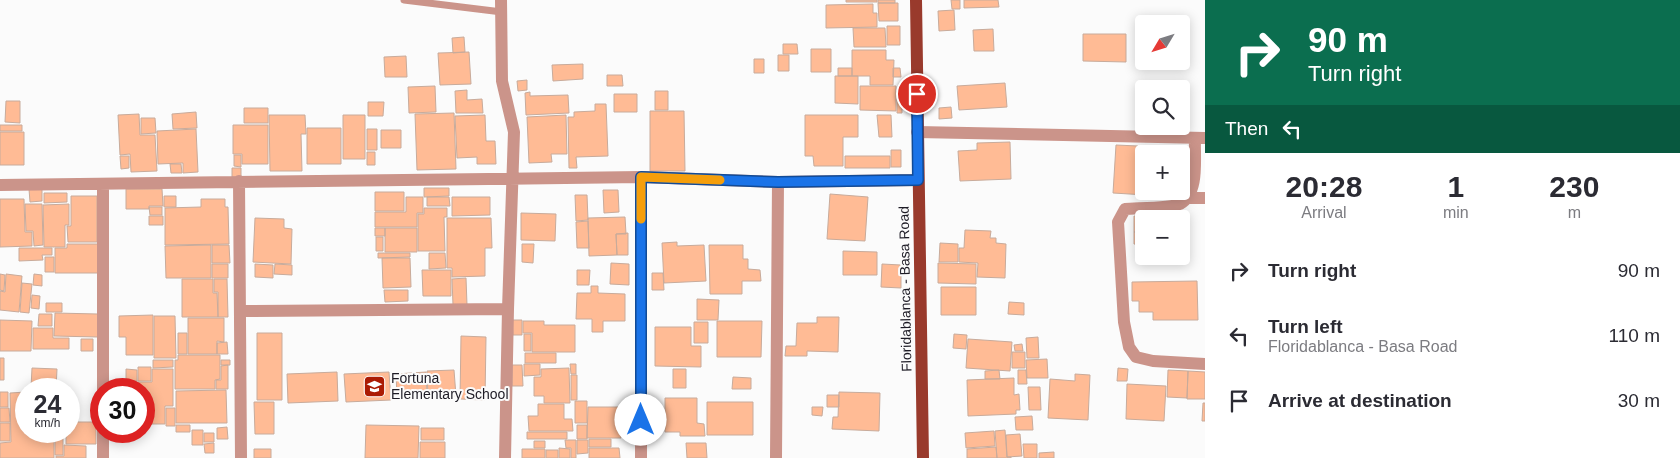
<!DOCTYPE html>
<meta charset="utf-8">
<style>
:root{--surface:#fff;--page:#f2f2f3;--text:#2b2b33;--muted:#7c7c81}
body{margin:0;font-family:Helvetica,sans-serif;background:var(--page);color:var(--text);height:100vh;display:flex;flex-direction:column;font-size:19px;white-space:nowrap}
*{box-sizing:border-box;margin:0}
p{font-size:16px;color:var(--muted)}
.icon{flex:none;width:28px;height:28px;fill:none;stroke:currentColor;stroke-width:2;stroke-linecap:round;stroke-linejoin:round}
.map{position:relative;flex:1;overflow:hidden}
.panel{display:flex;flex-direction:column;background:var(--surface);width:475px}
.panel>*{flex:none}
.top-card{background:#0b6e4f;color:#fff;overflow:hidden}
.needle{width:32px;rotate:232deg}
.fabs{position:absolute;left:1135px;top:15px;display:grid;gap:10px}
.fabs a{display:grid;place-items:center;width:55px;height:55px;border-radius:5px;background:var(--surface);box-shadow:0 2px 12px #0003;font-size:25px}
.speed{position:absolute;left:15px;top:378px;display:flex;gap:10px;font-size:25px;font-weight:700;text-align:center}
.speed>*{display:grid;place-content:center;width:65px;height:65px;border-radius:50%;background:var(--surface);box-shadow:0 2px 12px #0003;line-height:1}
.speed small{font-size:12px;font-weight:400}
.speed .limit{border:8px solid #d22;background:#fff;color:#111}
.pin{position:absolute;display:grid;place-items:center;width:42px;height:42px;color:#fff;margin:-21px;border:2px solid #fff;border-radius:50%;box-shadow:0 1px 5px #0007}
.me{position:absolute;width:55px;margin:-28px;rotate:0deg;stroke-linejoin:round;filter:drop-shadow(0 0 4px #0008)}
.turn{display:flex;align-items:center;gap:18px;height:105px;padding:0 20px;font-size:22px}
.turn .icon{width:65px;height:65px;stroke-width:2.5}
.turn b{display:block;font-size:35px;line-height:42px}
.then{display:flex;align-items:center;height:48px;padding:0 20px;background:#0003;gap:10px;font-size:19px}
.eta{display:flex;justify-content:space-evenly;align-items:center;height:85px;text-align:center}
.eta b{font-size:30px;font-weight:700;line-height:35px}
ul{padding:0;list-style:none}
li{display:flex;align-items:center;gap:15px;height:65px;padding:0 20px}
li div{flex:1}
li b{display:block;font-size:19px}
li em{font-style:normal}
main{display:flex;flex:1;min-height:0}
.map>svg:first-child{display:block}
.building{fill:#ffbb95;stroke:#c8ab9b}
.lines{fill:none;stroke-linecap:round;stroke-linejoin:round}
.lane{stroke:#cb948a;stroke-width:7}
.street{stroke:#cb948a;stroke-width:12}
.primary{stroke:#993a2c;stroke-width:12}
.route-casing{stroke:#114b97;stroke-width:12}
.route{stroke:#1a73e8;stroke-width:9}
.slow{stroke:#f59e0b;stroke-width:9}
.labels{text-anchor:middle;stroke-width:4;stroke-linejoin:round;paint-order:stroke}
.street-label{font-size:14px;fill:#1d1b25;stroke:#fbfbfb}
.poi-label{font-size:14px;fill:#1d1b25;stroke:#fbfbfb;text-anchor:start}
</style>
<main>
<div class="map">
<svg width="1205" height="458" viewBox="0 0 1205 458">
<rect width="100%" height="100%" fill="#fbfbfb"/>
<path class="building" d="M846,0H877V2H846Z
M878,0H895V3H878Z
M951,0H960V9H952Z
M964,0H998L999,7L964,8Z
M878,3H898V21H879Z
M873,4V13H877V27L826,28V5Z
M954,10L955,30L939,31L938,11Z
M887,26H900V45H887Z
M853,28H885L886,47H854Z
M993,29L994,51H974L973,30Z
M1083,34H1126V62L1083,61Z
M464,37L465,52L453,53L452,38Z
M783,44H797L798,54H783Z
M811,49H831V72H811Z
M852,50H886V60H894L893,85H870V76H852Z
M469,52L471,84L440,85L438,53Z
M778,55H789V71H778Z
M406,56L407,77H385L384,57Z
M754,59H764V73H754Z
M583,64V79L553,81L552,65Z
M838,68H852V76H838Z
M893,68H900L901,77H893Z
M607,75H622L623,86H607Z
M835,76H858V104L835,103Z
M527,80V90L518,91L517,81Z
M1005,83L1007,107L959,110L957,86Z
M435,86L436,112L409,113L408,87Z
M860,86H896V111L860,110Z
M467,90V100L482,99L483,113H456L455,91Z
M655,91H668V110H655Z
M897,91L902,92V113H897Z
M530,92V96L568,95L569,113L526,115L525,93Z
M614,94H637V112H614Z
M6,101H20V123L5,122Z
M368,102H384L383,116H368Z
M595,104H606L608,156L576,157L577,168H569L568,117H574V112L595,111Z
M951,107L952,118L939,119V108Z
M244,108H268V123H244Z
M650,111H684L685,171H650Z
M196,112L197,128L173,129L172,114Z
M454,113L456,169L417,170L415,114Z
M139,114L140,135H155L157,171L131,172L130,154L120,155L118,115Z
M269,115H305L306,134H301L302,171H270Z
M343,115H365V159H343Z
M485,115L486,141H495L496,164H477V157L457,158L455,116Z
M566,115L567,154H551L552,162L529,163L527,117Z
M805,115H858V137H843V166H814L813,156H805Z
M877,115H891L892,137H879Z
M141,118H155L156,133L141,134Z
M0,125H22V131H0Z
M233,125H268V164H242V154H233Z
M307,128H341V164H307Z
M196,129L198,172L183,173V163L158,164L157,131Z
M367,129H377V150H367Z
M381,130H401V148H381Z
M0,132H24V165H0Z
M1010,142L1011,179L960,181L958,151L977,150V143Z
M1116,145L1138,146L1137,154L1144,155V191H1146V195L1113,193Z
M891,150H901V167H891Z
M367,152H375V165H367Z
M1181,154H1190L1188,192L1170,191H1181Z
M234,155H241V167L234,166Z
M120,156H129V168L121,169Z
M845,156H890V168H845Z
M170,164H181L182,173H171Z
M232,168H241V177H232Z
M424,188H449V196L424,197Z
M29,189H42V201L30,202Z
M126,189H162L163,206H149V209H126Z
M603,190H618L619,212L604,213Z
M375,192H404V211H375Z
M44,193H67V202L44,203Z
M830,194L868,197L865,241L827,239Z
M575,195H587L588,220L576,221Z
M71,196H97V242H68L67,226H71Z
M164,196H176V207H164Z
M406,197H423V213H417V227H375V212H406Z
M427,197H449L450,206H427Z
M452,197H490V215L452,216Z
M0,199H24L25,232H32V246L0,247Z
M201,199H225V207H228L229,244L165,245V208L201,207Z
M25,204H42L43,245L34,246L33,231H26Z
M69,204V225H65V247H44L43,205Z
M149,207H162V215H150Z
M424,208H447V217H444L445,251H418V214H424Z
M1147,212L1185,214V246L1181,245V219H1147Z
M521,213L556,214L555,241L521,240Z
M149,216H163V225H149Z
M1134,216H1147V219H1144V232H1134Z
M625,217L626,234H616L617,255L589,256L588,218Z
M255,218L284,219V228L292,229L291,264L253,262Z
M447,218H491L492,248H485V276L452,277V268H447Z
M588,221L589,248H577L576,222Z
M375,228H385V236H375Z
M385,228H417V252H385Z
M965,230L991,231L990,238H996V243L1006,244L1005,278L977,277L978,263L959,262V248H964Z
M1134,232H1144V245L1134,244Z
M628,233V255H617L616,234Z
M376,237H383V251H376Z
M677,242V246L704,245L706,281L664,283L662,243Z
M940,243L958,244V262H939Z
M67,244H100V273H55V248H67Z
M522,244H534L533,263L522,262Z
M211,245V278H166L165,246Z
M212,245H229L230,263H212Z
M709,245H743V259H748V269L760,270L761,281H742V294H710Z
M19,248H52V255H42L43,260L19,261Z
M843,251L877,252V275H843Z
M378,253H410V257L378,258Z
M429,253H445L446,268L429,269Z
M45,257H54V272H45Z
M382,258H410L411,287L383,288Z
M611,263L629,264V285L610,284Z
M938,263L976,264V284L938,283Z
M212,264H228V278H212Z
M255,264L273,265V278L255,277Z
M275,264L292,265V275L274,274Z
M882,264L901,265V288L881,287Z
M422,270H451V296H423Z
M577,270H590L589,285H577Z
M652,273H663L664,290H652Z
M0,274L5,275L4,291L0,290Z
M6,274L22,276L19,312L0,310V291L5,292Z
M34,274L42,275V286L33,285Z
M466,278L467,305H453L452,279Z
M182,279H213V293H217L218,317H182Z
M214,279H227L228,317H218V292H214Z
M1197,281L1198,320H1153V312H1139V301H1132V282Z
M22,283L32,284L29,313L20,312Z
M591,286H598V293L625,294V321H603V332H592V319H576L577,293H591Z
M941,287H976V315H941Z
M384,290H408V301L385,302Z
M32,295L40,296L39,309L31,308Z
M697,299L719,300L718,320H697Z
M1009,302L1024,303V315L1008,314Z
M46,303H62V312H46Z
M55,313L98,314V337L54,336Z
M39,314H52V326H38Z
M153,315V355H126V337H119V316Z
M154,316H175L176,358H154Z
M817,317H839L838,352L807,351V356H785L786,346H796L797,323H817Z
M188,318H224V342L217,341V354H188Z
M0,320L32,321L31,351H0Z
M512,320H522V335H513Z
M523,321H544V325H575V352H532V333H523Z
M717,321H762L761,357H717Z
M694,322H708V343H694Z
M655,327H691V346H701V367L655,366Z
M33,328H53V338H69V349H33Z
M178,333H187V354H178Z
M257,333H282V400H257Z
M524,334H531V351H524Z
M954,334L967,335L966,349L953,348Z
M461,336L486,337L485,400L460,399Z
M1038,337L1039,358H1027L1026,338Z
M81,339H93V351H81Z
M968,339L1012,342L1010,371L966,368Z
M227,342L228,354H217V343Z
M1022,344L1023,351H1015L1014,345Z
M1012,352H1025V368H1012Z
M525,353H556V363H525Z
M178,355H220V379L215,380V389H175V360H178Z
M0,358H4V380H0Z
M1047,359L1048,378H1027L1026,360Z
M153,360H173V367L153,368Z
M221,360H230V365H221Z
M524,364H540V375L524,376Z
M570,364H576V374H571Z
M228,365V389H216V380H221V366Z
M512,365H522L523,386H512Z
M138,367H151V381H138Z
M32,368L57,369L56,389L31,388Z
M569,368L570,403H544V396H534V377H541V369Z
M1118,368L1128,369L1127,381H1117Z
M126,369L137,370V381H126Z
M152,369H173V406H165V424H144V389H134V382H152Z
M673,369H686V388H673Z
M454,370L456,396L428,397L427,371Z
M999,370L1000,379H985V371Z
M1018,370H1026L1027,384H1018Z
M1168,370L1188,371L1187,398L1167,397Z
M1188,371L1205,372V399H1187Z
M337,372L338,401L288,403L287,374Z
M389,372L391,400L346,402L344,374Z
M426,372L427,394L397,396L396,374Z
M1075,374L1090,375L1088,420L1048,418L1050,379L1075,381Z
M571,375H577V400H571Z
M733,377L751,378V389H732Z
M1014,378V395L1019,394L1020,410H1016V414L968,416L967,380Z
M1127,384L1166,386L1164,421L1126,419Z
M1028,387H1040L1041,410H1029Z
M226,390L227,423H176V391Z
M0,392H8V407H0Z
M26,392V431H54V458H0V443L11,442L10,393Z
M839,392L880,393L879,431L832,429L833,417H838Z
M827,395H839V407H827Z
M665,398H697V423L704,424L705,436H680V432H665Z
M575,401H587V423H575Z
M254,402H274V434H255Z
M707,402H753V435H707Z
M1203,403H1205V421H1202Z
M538,404H564V419H572L573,431H529L528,416H538Z
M588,407H620V415H627L626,431L621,430V438H587Z
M812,407H823L822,416L812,415Z
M0,408H9L10,422H0Z
M166,408H175V426H166Z
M1032,416L1033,430H1016L1015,417Z
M69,422H96V444H66V431H69Z
M0,423H10V441H0Z
M176,425H190V432H176Z
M366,425L419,426L418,458H365Z
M577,425H587V439H577Z
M227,427L228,439H217V428Z
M421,428H444V440H421Z
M192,430H203V445H192Z
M1005,430L1007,457H1011V458H997L995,431Z
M994,431L995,446L966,448L965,433Z
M527,432H567V439H527Z
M204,433H214V442H204Z
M1020,434L1022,456L1007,457L1006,435Z
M55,437H63V455H55Z
M589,439H611V447H589Z
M565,440H576V458H571V448H566Z
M577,440H588V453L577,454Z
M534,441H545V448H534Z
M420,442H445V458H420Z
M214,443V453H205L204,444Z
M686,443H706L707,458H687Z
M1023,444H1037V458H1024Z
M64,445L86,446V458H56V456H64Z
M996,447L997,458H967V449Z
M559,448L570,449V458H559Z
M589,448H619L620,458H589Z
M254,449H271V458H254Z
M522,449H545V458H522Z
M546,450H558V458H546Z
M1054,452V458H1039V453Z"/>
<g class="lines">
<path class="lane" d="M404,0L502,12"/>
<path class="street" d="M501,0L502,81L514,132L508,309L505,458
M917,132L1205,138
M1195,138C1194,157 1200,193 1180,204C1172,208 1136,208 1125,209L1118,222L1124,322L1129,347L1136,357L1153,361L1205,364
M641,177V458
M239,181L241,458
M0,185L641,177L778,182L918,180
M1187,198H1205
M240,311L508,309
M103,389V184
M103,458V431
M776,458L778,182"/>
<path class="primary" d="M916,0L923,458"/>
</g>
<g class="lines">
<defs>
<path id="route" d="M641,420V177L778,182L918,180L917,94"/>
</defs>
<use href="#route" class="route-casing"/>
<use href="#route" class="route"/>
<path class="slow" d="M641,219V177L720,180"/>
</g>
<defs>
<symbol id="school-square" viewBox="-11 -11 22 22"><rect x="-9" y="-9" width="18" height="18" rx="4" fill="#ab1b04" stroke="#fbfbfb"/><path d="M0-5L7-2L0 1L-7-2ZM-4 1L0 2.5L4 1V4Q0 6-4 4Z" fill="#fff"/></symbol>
</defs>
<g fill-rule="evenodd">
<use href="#school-square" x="362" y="374" width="25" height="25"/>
</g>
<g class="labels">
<g class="street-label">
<text transform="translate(905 289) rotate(-91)" y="5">Floridablanca - Basa Road</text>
</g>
<g class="poi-label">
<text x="391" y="383">Fortuna<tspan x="391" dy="16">Elementary School</tspan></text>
</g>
</g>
</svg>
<div class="fabs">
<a><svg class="needle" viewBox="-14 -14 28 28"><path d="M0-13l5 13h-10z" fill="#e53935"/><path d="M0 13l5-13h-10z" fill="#7c7c81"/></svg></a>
<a><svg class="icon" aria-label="search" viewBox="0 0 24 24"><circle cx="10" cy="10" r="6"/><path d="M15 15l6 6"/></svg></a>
<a>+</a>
<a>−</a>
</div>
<div class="speed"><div>24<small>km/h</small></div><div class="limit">30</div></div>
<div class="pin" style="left:917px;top:94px;background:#d93025"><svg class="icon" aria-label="arrive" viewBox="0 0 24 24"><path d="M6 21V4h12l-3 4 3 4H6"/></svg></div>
<svg class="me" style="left:641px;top:420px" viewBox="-20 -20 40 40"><circle r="19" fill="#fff"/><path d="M0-13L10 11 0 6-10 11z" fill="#1a73e8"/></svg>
</div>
<section class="panel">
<div class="top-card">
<div class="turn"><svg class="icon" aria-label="right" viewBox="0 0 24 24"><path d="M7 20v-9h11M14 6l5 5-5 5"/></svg><div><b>90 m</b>Turn right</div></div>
<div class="then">Then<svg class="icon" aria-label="left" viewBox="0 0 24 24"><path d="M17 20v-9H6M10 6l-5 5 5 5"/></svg></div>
</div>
<div class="eta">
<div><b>20:28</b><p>Arrival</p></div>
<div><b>1</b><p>min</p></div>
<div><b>230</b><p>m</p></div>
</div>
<ul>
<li><svg class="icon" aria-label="right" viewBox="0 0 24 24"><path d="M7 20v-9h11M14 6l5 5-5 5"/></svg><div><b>Turn right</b></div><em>90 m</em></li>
<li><svg class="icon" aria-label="left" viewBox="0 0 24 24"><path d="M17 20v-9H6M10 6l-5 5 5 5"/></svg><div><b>Turn left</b><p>Floridablanca - Basa Road</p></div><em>110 m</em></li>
<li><svg class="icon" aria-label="arrive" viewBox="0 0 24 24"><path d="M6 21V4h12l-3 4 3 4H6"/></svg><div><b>Arrive at destination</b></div><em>30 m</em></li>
</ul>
</section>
</main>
